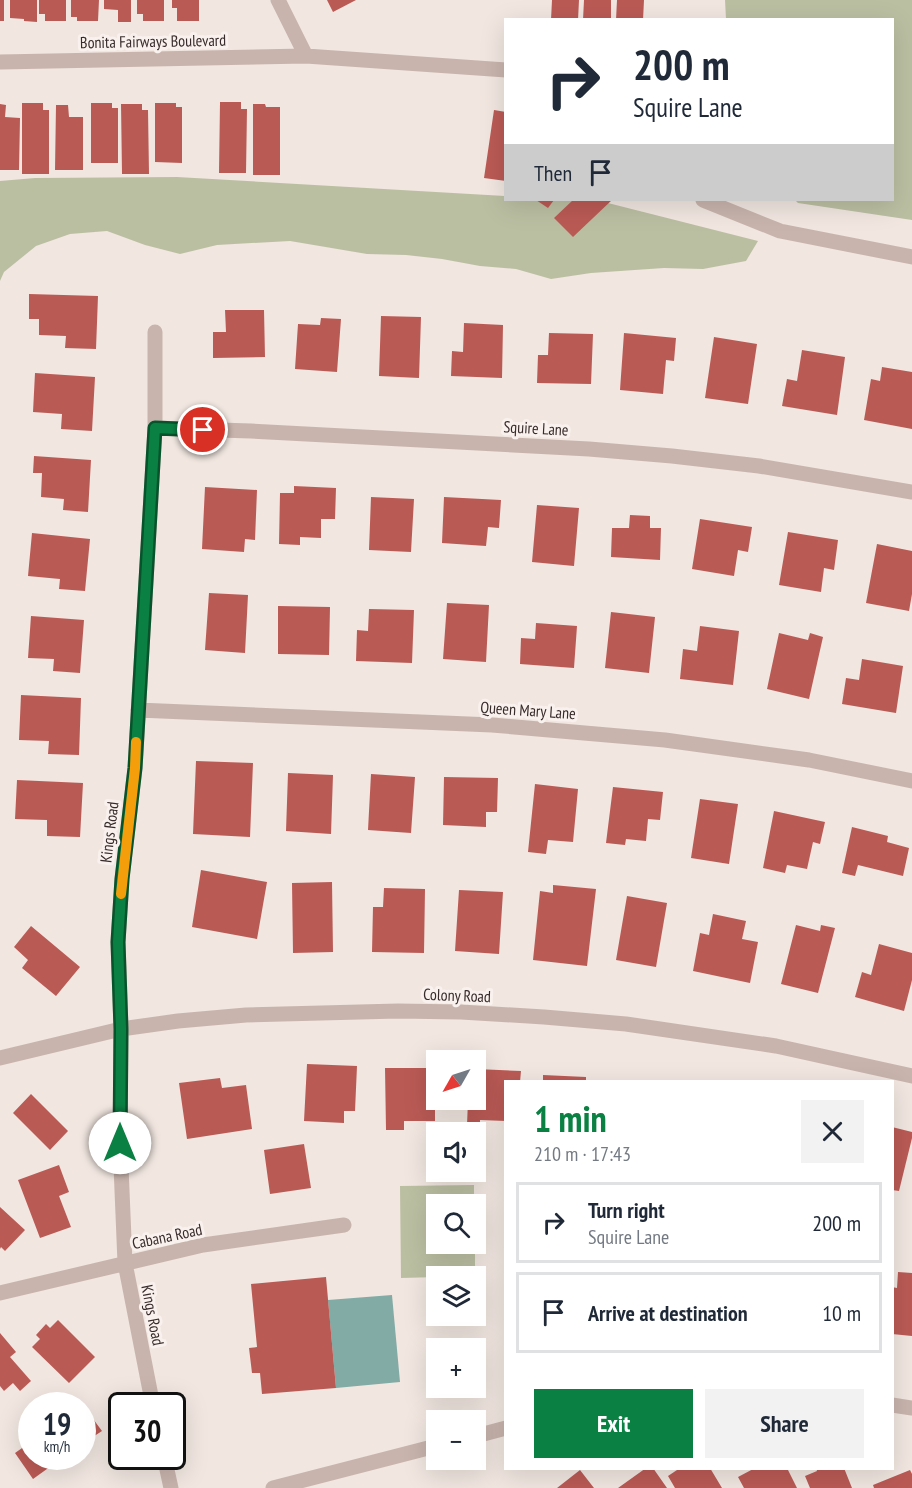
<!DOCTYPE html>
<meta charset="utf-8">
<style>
:root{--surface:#fff;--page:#f2f2f3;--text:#1f2937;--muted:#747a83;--line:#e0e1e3;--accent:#0b8043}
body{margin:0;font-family:"PT Sans Narrow",sans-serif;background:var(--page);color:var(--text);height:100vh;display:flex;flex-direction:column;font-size:22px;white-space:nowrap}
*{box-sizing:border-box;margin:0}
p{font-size:20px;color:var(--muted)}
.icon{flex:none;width:33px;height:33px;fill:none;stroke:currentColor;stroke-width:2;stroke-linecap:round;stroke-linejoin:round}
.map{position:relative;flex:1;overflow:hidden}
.panel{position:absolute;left:504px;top:1080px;width:390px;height:390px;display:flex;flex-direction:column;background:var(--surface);border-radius:0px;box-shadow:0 6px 24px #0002}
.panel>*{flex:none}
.guide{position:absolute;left:504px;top:18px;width:390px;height:183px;border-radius:0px;box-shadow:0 6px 24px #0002;background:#fff;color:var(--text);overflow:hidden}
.needle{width:39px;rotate:231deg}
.controls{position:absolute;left:426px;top:1050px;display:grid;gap:12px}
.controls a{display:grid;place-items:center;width:60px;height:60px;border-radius:0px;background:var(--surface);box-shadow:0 6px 24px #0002;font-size:30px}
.speed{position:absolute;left:18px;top:1392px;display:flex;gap:12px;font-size:30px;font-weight:700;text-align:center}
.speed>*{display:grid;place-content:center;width:78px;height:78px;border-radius:50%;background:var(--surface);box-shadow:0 6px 24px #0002;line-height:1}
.speed small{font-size:15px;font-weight:400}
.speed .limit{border:3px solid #111;border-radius:9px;background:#fff;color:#111}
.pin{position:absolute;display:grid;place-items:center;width:51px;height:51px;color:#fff;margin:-26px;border:3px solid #fff;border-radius:50%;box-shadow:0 2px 6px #0007}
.me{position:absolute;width:66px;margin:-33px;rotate:0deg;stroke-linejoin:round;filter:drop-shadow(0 0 4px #0008)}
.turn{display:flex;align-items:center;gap:21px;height:126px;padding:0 30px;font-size:27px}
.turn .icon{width:78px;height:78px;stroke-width:2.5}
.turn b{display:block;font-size:42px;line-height:51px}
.then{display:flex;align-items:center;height:57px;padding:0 30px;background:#0003;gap:12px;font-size:22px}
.round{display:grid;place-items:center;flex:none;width:63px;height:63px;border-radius:0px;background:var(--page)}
.summary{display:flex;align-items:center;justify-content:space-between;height:102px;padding:0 30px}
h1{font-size:36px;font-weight:700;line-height:45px;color:var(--accent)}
.button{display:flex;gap:12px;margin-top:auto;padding:12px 30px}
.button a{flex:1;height:69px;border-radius:0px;background:var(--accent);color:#fff;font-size:24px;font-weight:700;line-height:69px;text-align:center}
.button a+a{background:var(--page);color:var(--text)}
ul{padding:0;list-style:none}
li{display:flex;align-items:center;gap:18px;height:81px;margin:0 12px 9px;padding:0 18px;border:3px solid var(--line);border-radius:0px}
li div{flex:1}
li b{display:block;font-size:22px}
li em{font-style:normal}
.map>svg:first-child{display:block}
.green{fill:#bbbfa2}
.water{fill:#82aba5}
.building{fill:#ba5a55}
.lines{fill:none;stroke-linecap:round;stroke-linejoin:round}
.street{stroke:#c8b4ad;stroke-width:15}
.route-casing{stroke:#07532c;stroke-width:15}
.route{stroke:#0b8043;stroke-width:10}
.slow{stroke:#f59e0b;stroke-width:10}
.labels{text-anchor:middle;stroke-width:6;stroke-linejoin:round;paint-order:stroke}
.street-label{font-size:16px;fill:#372c2b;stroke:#f9f1ed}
</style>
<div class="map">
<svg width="912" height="1488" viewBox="0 0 912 1488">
<rect width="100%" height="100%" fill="#f1e6e0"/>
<path class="green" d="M725,0H912V220L798,203L795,200H892V20L726,19Z
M177,177L505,196L506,200H560L604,202L758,241L746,261L703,269L664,268L591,273L551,279L516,269L480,266L442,259L406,255L367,254L290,241L217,245L180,254L145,245L107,231L70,234L36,246L4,272L0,281V181L35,178Z
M474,1185V1204H436V1244H475V1276L401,1278L400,1186Z"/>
<path class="water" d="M392,1295L400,1382L336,1388L328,1300Z"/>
<path class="building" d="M0,0H4V21H0Z
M10,0H37V22L24,21V19L10,18Z
M39,0H66V21H45V14H39Z
M71,0H99L98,21H77V17H71Z
M104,0H131V22H118V10L104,9Z
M137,0H164V21H143V14H137Z
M172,0H199V21H177V8H172Z
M327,0H356L333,12Z
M552,0H579L578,20H551Z
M584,0H611V20H583Z
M617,0H644L643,20H616Z
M220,102H241V109H247L246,173H219Z
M22,103H43V110H49V174H22Z
M91,103H112V108H118V163H91Z
M155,103H176V107H182V163L155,162Z
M0,104L6,105L5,117L20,118L19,170H0Z
M121,104H142V110H148L149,174H122Z
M253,104H265L266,107H280V175H253Z
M56,105H68L69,117H83V170H55Z
M494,110L506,112V181L484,178Z
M536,200H554L548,208Z
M573,200H612L573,237L554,218Z
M29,294L98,296L96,349L65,348L66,336L39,335V319H29Z
M225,310H264L265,357L213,358V332H226Z
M381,316L421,317L419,378L379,376Z
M321,318L341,319L337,372L295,369L298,324L320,325Z
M464,323L503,325L502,378L451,376L452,351L463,352Z
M549,333L593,334L591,384L537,383L538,355H548Z
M624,333L676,338L674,361L666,360L663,394L620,390Z
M714,337L757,344L748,404L705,398Z
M802,350L845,357L837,415L782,406L787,379L797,381Z
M882,367L912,372V429L864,420L871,379L880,381Z
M35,373L95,377L92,431L61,429L62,414L33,412Z
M34,456L91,460L88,512L63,510L64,499L41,497L42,473H33Z
M294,486L336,488L335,519H321V538L300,537V545L279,544L280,493H294Z
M205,487L257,490L255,540L245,539L244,552L202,549Z
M371,497L414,499L411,552L369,550Z
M444,497L501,500L499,528L488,527L486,546L442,543Z
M537,505L579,508L574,566L532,562Z
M630,515L650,516V528H661L660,560L611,557L612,528H629Z
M700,519L752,527L748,552L738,550L734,576L692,569Z
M788,532L838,540L834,570L824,568L821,592L779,585Z
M32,533L90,539L85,591L59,589L60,579L28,576Z
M877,544L912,551V594L909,611L866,603Z
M209,593L248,595L245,653L205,650Z
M447,603L489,605L486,662L443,659Z
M278,606L330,607L329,655L278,654Z
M369,609L414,610L412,663L356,661L357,630L368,631Z
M611,612L655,617L649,673L605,668Z
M31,616L84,620L80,673L53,671L54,659L28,658Z
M536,623L577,626L574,668L520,664L521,638L535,639Z
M700,626L739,631L733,685L680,679L683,649L697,651Z
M779,633L808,640L810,633L823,637L809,699L767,689Z
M862,659L903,666L896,713L842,704L846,678L859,680Z
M21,695L81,698L79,755L48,754L49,741L19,740Z
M196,761L253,763L250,837L193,834Z
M288,773L333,775L331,834L286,831Z
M371,774L415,777L411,833L368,830Z
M444,777L498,778L497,812H486V827L443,825Z
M17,780L83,783L80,837L47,836V820L15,819Z
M535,784L578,789L573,842L548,840L546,854L528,852Z
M613,787L663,792L660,820L648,819L646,841L626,839L625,845L606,843Z
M700,799L738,804L729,864L691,858Z
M774,811L825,822L820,844L813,842L807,869L787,865L785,873L763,868Z
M852,827L888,836L887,842L909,848L903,876L858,865L855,876L842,873Z
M201,870L267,882L257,939L192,927Z
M332,882L333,952L293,953L292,883Z
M553,885L596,889L587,966L533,960L540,891L553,893Z
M384,888L425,889L424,953L372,952L373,907H383Z
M459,890L503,892L499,954L455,951Z
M627,896L667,903L656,967L616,960Z
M713,914L746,921L742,939L758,942L750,983L693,971L700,933L709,935Z
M796,925L820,931L821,925L835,928L818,993L781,984Z
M31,926L80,967L56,996L22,968L28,960L14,947Z
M879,944L912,953V980L904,1011L855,997L862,972L871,975Z
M307,1064L357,1066L355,1111H344V1123L304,1121Z
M385,1068H435V1121H404V1130H386Z
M476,1069L521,1071L520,1082H506V1121L480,1120V1125H467L468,1100H476Z
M543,1075L586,1077V1082H543Z
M220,1078L222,1088L246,1085L252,1129L187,1139L179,1083Z
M31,1094L68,1131L50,1150L13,1113Z
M892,1127L912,1132V1138L899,1191L892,1190Z
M304,1144L311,1188L270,1194L264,1150Z
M59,1165L69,1192L59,1196L71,1227L40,1238L18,1180Z
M0,1207L25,1230L5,1251L1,1247L0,1249Z
M898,1272L912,1273V1336L892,1334V1287L897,1288Z
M326,1277L336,1388L262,1394L260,1373H252L249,1348L257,1347L251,1284Z
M58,1320L95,1357L69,1383L32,1347L40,1339L36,1335L46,1324L50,1328Z
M0,1333L16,1352L10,1357L31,1381L20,1391L13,1383L4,1391L0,1386Z
M82,1404L102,1431L82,1444Z
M32,1441V1456H65L33,1479L15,1453Z
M646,1468H653L667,1488H618Z
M680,1468H710L722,1488H675L668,1476Z
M755,1468H787L797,1488H744L738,1477Z
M816,1468H844L852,1488H810L805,1476L817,1471Z
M580,1470L594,1488H557Z
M910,1470L912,1474V1488H874L873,1485Z"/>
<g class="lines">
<path class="street" d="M278,0L306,56
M0,62L306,56L506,70
M703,200L780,231L912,257
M155,428L251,431L589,449L672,456L759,466L912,492
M138,710L492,725L665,740L809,760L912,781
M0,1058L121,1029L178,1021L246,1015L398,1011L461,1012L544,1017L626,1024L776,1046L912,1076
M0,1293L203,1245L344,1225
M892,1405L912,1408
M153,1406L125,1263L120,1142L121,1029L118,942L122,879L135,768L155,428V332
M476,1436L506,1428
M164,1456L171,1488
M273,1488L436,1446"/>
</g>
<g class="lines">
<defs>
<path id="route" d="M120,1143L121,1029L118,942L122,879L135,768L155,428L203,430"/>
</defs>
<use href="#route" class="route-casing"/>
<use href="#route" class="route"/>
<path class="slow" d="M121,894L135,768L136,742"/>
</g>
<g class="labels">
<g class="street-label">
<text transform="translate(153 41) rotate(-1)" y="6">Bonita Fairways Boulevard</text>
<text transform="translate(536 428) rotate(3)" y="6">Squire Lane</text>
<text transform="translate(528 710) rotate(4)" y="6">Queen Mary Lane</text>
<text transform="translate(109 832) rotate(-83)" y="6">Kings Road</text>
<text transform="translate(457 995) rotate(2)" y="6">Colony Road</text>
<text transform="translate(167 1236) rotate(-12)" y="6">Cabana Road</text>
<text transform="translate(153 1315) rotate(79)" y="6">Kings Road</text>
</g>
</g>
</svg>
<div class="controls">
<a><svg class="needle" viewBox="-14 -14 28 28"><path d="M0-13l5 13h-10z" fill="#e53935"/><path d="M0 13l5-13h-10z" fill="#747a83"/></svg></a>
<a><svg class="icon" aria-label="sound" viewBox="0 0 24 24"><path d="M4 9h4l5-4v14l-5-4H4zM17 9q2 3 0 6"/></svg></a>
<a><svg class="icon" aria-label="search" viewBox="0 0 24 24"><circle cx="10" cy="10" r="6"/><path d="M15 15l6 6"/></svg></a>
<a><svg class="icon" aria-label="layers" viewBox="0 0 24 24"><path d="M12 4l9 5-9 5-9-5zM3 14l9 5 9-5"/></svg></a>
<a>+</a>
<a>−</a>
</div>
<div class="speed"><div>19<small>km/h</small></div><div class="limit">30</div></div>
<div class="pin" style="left:203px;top:430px;background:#d93025"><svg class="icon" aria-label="arrive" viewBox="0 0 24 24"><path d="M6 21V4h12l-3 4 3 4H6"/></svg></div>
<svg class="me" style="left:120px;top:1143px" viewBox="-20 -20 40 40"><circle r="19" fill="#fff"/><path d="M0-13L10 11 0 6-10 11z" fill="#0b8043"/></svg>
<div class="guide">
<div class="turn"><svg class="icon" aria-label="right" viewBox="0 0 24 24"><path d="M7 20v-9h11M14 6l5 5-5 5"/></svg><div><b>200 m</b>Squire Lane</div></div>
<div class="then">Then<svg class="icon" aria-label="arrive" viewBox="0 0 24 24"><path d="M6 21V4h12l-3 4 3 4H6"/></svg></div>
</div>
<section class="panel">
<div class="summary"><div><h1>1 min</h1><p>210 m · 17:43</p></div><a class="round"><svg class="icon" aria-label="close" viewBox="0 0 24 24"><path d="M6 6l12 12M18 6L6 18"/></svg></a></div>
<ul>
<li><svg class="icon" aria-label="right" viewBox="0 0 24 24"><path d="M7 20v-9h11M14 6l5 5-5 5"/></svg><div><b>Turn right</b><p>Squire Lane</p></div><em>200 m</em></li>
<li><svg class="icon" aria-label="arrive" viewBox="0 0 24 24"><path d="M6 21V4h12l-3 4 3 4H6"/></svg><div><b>Arrive at destination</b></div><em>10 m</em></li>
</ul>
<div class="button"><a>Exit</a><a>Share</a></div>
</section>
</div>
